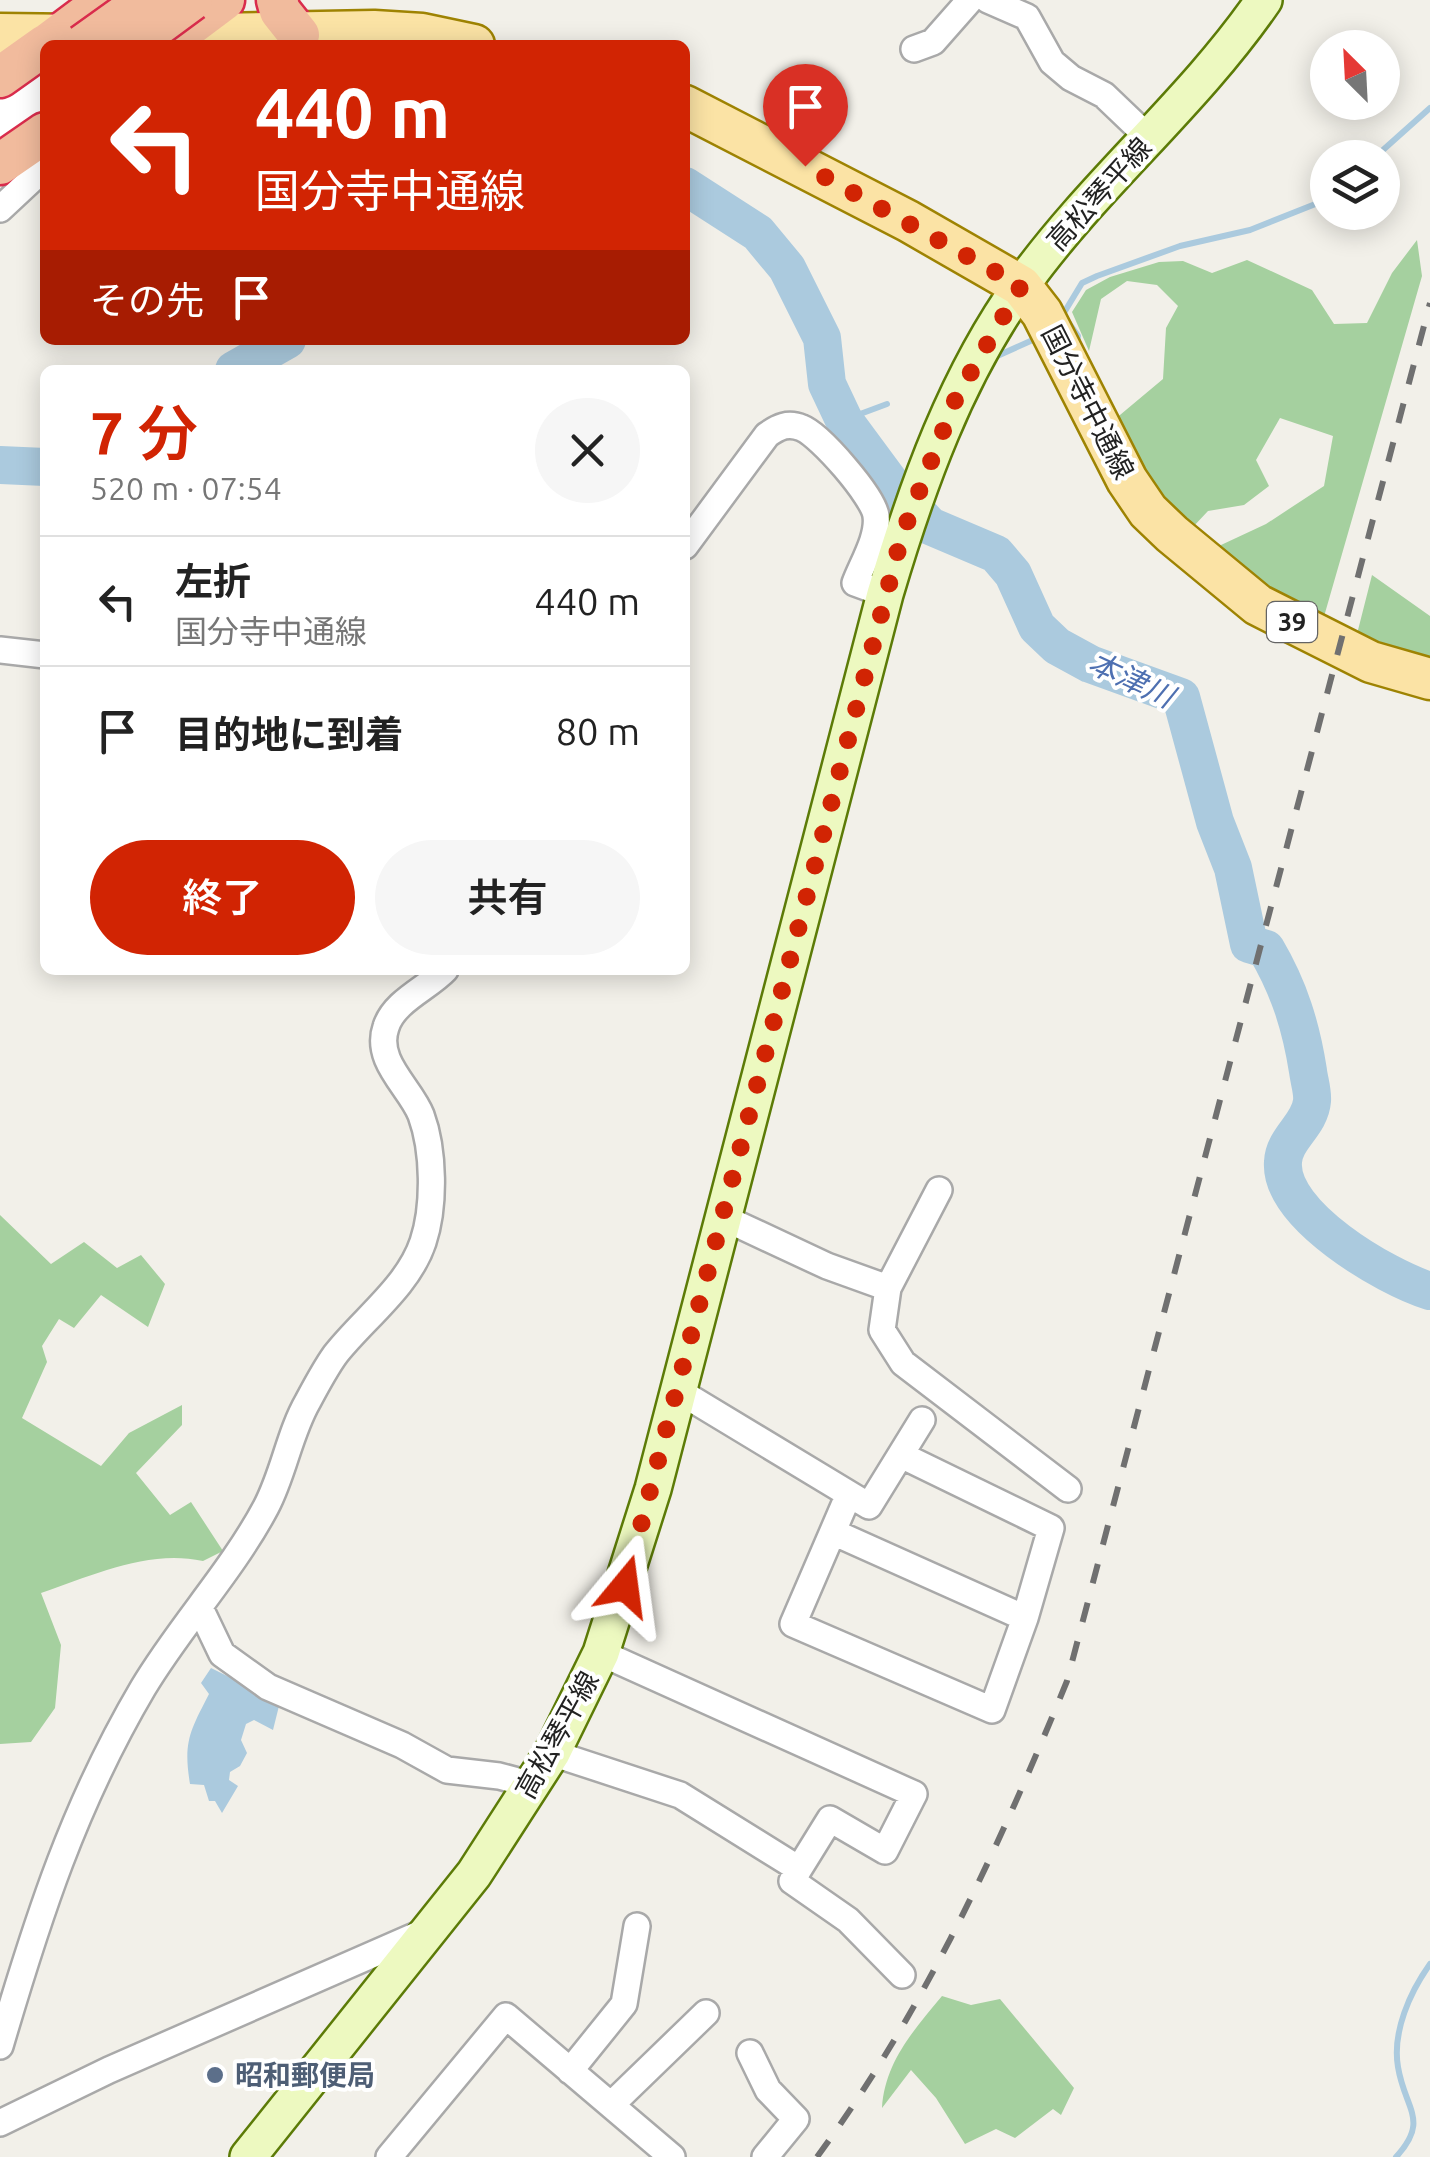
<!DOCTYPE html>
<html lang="ja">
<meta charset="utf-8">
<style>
:root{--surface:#fff;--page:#f6f6f6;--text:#222;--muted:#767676;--line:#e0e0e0;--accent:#d12403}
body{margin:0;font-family:Ubuntu,"Noto Sans JP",sans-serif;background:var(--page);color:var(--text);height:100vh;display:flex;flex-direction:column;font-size:38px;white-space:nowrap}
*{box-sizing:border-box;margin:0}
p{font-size:32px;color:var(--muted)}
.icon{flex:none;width:55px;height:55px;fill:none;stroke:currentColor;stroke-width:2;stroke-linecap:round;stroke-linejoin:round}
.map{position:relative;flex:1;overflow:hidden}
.details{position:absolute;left:40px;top:365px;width:650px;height:610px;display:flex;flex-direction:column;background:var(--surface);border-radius:15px;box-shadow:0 5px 25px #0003}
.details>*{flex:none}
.guide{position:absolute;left:40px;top:40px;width:650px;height:305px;border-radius:15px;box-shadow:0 5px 25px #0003;background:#d12403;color:#fff;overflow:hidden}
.needle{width:65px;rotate:336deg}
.tools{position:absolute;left:1310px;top:30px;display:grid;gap:20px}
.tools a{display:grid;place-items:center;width:90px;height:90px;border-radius:50%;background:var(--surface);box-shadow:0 5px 25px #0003;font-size:50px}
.pin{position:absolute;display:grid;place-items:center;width:85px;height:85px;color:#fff;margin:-102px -42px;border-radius:50% 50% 50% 0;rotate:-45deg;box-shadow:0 0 10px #0007}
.pin .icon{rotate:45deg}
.me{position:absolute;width:110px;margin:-55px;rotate:16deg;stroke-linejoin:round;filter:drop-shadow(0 0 8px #0008)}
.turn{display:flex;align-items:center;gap:35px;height:210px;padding:0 50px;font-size:45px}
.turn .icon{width:130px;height:130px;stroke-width:2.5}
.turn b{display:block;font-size:70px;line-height:85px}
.then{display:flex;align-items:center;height:95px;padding:0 50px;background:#0003;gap:20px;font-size:38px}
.round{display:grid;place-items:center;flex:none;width:105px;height:105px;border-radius:52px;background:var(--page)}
.overview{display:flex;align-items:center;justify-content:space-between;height:170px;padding:0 50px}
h1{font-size:60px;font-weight:600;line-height:75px;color:var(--accent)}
.cta{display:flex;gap:20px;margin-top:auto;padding:20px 50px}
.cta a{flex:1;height:115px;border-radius:60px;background:var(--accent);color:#fff;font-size:40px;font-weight:600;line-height:115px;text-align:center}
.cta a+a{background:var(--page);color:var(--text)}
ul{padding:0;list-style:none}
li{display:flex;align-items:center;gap:30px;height:130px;padding:0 50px;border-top:2px solid var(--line)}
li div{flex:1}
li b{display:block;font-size:38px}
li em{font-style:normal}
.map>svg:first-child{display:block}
.forest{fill:#a5d09f}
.water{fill:#abcade}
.pier{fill:#fff}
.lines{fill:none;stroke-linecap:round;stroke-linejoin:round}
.stream{stroke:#abcade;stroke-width:6}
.river{stroke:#abcade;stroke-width:38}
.minor-casing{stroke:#a9a9a9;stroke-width:30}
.secondary-casing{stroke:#5c7b07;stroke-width:40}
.primary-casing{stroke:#9e8302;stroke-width:45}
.trunk-casing{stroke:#d92c4c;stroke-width:45}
.minor{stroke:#fff;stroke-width:25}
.secondary{stroke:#edf9c0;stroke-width:35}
.primary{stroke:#fbe3a5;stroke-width:40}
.trunk{stroke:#f1bb9d;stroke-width:40}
.rail{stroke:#707070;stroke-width:6;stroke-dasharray:20 20;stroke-linecap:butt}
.trunk-bridge-casing{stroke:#d92c4c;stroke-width:45;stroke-linecap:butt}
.trunk-bridge{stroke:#f1bb9d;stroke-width:40}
.route{stroke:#d12403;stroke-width:18;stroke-dasharray:0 32.4}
.service-dot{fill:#5c6f8a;stroke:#fff;stroke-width:4}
.labels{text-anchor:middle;stroke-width:8;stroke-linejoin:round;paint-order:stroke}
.shield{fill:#fff;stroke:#646464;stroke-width:2.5}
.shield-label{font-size:25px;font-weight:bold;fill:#222}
.street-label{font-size:28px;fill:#222;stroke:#fff}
.service-label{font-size:28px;font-weight:bold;fill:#4e5e75;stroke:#fff;text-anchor:start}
.water-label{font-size:30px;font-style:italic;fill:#4e70b1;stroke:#fff}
</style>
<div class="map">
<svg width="1430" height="2157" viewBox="0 0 1430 2157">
<rect width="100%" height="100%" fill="#f2f0e9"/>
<path class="forest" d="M1417,240L1422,276L1323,620L1206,552L1266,524L1324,486L1333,436L1280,418L1256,460L1269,486L1244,505L1208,511L1192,528L1160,500L1114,420L1163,379L1166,328L1178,306L1157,285L1127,281L1101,299L1089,351L1072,312L1086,290L1110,277L1159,262L1183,261L1212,273L1247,260L1312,290L1334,324L1367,323L1392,273Z
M1372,575L1430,616V663L1357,634Z
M0,1215L51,1264L84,1242L117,1268L141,1255L165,1284L148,1327L101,1295L74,1328L59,1319L42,1346L47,1362L22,1418L101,1466L129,1433L182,1405V1425L136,1473L170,1515L191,1502L223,1551L203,1561C148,1549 94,1575 41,1593L61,1645L55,1708L31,1742L0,1744Z
M942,1996L971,2005L1000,1999L1074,2088L1061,2115L1053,2109L1015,2138L996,2129L965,2144L936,2098L911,2070L882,2108C885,2062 913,2031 942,1996Z"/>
<path class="water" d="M211,1668L280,1702L273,1730L254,1720L246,1724L241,1740L247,1753L240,1766L230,1772L229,1780L238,1786L222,1813L215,1801H209L204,1785L190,1784C183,1742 190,1731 209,1694L201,1683Z"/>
<path class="pier" d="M45,53V121L0,152V84Z"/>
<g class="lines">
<path class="stream" d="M1374,158L1430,108
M1062,316L1082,283L1097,276L1180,246L1250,230L1328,199
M1066,319L1078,336L1077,343
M995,357L1035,339
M844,420L887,404
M1396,2157C1430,2120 1405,2110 1398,2067C1392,2032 1410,1992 1430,1964"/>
<path class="river" d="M685,186L758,233L787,268L822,338L827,384L844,420L892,485L930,526L996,554L1013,574L1037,627L1057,646L1090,664L1181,697L1215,822L1233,868L1249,944L1266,949C1289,988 1301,1026 1308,1071C1309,1080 1313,1092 1312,1101C1310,1125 1284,1138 1283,1162C1279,1215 1385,1277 1430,1291
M234,370L287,340
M0,465L45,467"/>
<defs>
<path id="minor" d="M988,0L1027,17L1052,62L1071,78L1104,95L1149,138
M914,49L933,42L970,0
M0,209L45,167
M685,546L767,435C778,427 788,422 802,428C820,435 874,497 876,516C879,537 862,564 855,583L885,594
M0,650L45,655
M939,1190L888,1288L882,1330L903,1363L1068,1489
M722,1217L827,1266L888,1288
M677,1390L869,1506L922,1420
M849,1494L793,1624L992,1710L1025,1618L1051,1528L901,1455
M833,1532L1025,1618
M200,1608L222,1654L268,1687L402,1745L447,1770L499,1776L533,1785
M601,1653L914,1794L885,1851L830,1819L799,1869
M552,1753L680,1795L799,1869L792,1881L848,1920L902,1975
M0,2046C38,1917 74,1805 143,1688C180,1626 232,1571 266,1507C284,1473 289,1434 308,1401C316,1386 325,1369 335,1355C363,1319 408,1287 423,1242C435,1206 434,1150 421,1115C410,1087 374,1061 386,1027C394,1001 428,988 445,970
M750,2053L768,2090L796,2119L765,2157
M570,2071L624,2004L637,1926
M611,2105L706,2013
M0,2123L109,2070L424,1932
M389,2157L506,2016L672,2157"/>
<path id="secondary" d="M248,2157L474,1874L552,1753L601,1653L653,1489L885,594C917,486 956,376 1023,283C1095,183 1194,102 1264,0"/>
<path id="primary" d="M0,34L81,35
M159,35L374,31L422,34L474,45
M685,106L908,221L1021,286L1042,313L1127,480L1148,511L1172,534L1258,605L1371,662L1430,679"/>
<path id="trunk" d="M277,0L280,11L299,35
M46,45L106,0
M164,45L224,0
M0,77L45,45
M0,164L45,133"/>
</defs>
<use href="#minor" class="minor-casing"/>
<use href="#secondary" class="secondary-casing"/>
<use href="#primary" class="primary-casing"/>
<use href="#trunk" class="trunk-casing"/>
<use href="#minor" class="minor"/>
<use href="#secondary" class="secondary"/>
<use href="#primary" class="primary"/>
<use href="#trunk" class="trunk"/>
<path class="rail" d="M817,2157C924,2011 999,1847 1067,1681L1430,303"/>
<defs>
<path id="trunk-bridge" d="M83,45L146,0
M131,45L192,0"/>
</defs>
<use href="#trunk-bridge" class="trunk-bridge-casing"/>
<use href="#trunk-bridge" class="trunk-bridge"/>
</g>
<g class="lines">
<path class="route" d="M625,1586L902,535L956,398L1021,286L805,166"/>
</g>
<circle class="service-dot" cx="215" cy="2075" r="10"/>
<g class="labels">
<rect class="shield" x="1267" y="602" width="50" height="40" rx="8"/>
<g class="shield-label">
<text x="1292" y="631">39</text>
</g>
<g class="street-label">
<text transform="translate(1099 194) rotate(-48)" y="10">高松琴平線</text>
<text transform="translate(1088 402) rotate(63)" y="10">国分寺中通線</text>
<text transform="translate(557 1735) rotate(-61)" y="10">高松琴平線</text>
</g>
<g class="service-label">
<text x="235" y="2085">昭和郵便局</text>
</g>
<g class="water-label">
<text transform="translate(1131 680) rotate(25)" y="10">本津川</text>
</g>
</g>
</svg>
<div class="tools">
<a><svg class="needle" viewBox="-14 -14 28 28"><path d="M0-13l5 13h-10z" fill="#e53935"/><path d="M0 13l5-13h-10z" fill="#767676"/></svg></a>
<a><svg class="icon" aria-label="layers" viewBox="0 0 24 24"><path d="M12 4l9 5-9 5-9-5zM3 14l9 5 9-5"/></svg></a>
</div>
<div class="pin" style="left:805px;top:166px;background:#d93025"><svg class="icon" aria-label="arrive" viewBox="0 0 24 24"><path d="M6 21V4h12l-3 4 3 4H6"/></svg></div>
<svg class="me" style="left:625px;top:1586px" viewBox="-20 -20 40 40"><path d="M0-17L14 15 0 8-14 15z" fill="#d12403" stroke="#fff" stroke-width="4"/></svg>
<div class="guide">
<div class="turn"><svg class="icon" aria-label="left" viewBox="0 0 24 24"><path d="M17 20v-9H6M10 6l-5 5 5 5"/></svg><div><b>440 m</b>国分寺中通線</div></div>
<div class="then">その先<svg class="icon" aria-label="arrive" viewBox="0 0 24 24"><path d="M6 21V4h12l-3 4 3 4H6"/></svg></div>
</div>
<section class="details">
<div class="overview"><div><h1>7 分</h1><p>520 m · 07:54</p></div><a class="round"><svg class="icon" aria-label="close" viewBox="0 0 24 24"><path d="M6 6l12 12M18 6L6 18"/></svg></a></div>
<ul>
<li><svg class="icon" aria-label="left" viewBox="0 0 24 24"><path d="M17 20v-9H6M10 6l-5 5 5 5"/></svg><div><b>左折</b><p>国分寺中通線</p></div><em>440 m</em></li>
<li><svg class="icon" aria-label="arrive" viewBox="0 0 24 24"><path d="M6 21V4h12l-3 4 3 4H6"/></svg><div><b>目的地に到着</b></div><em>80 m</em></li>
</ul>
<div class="cta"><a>終了</a><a>共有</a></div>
</section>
</div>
